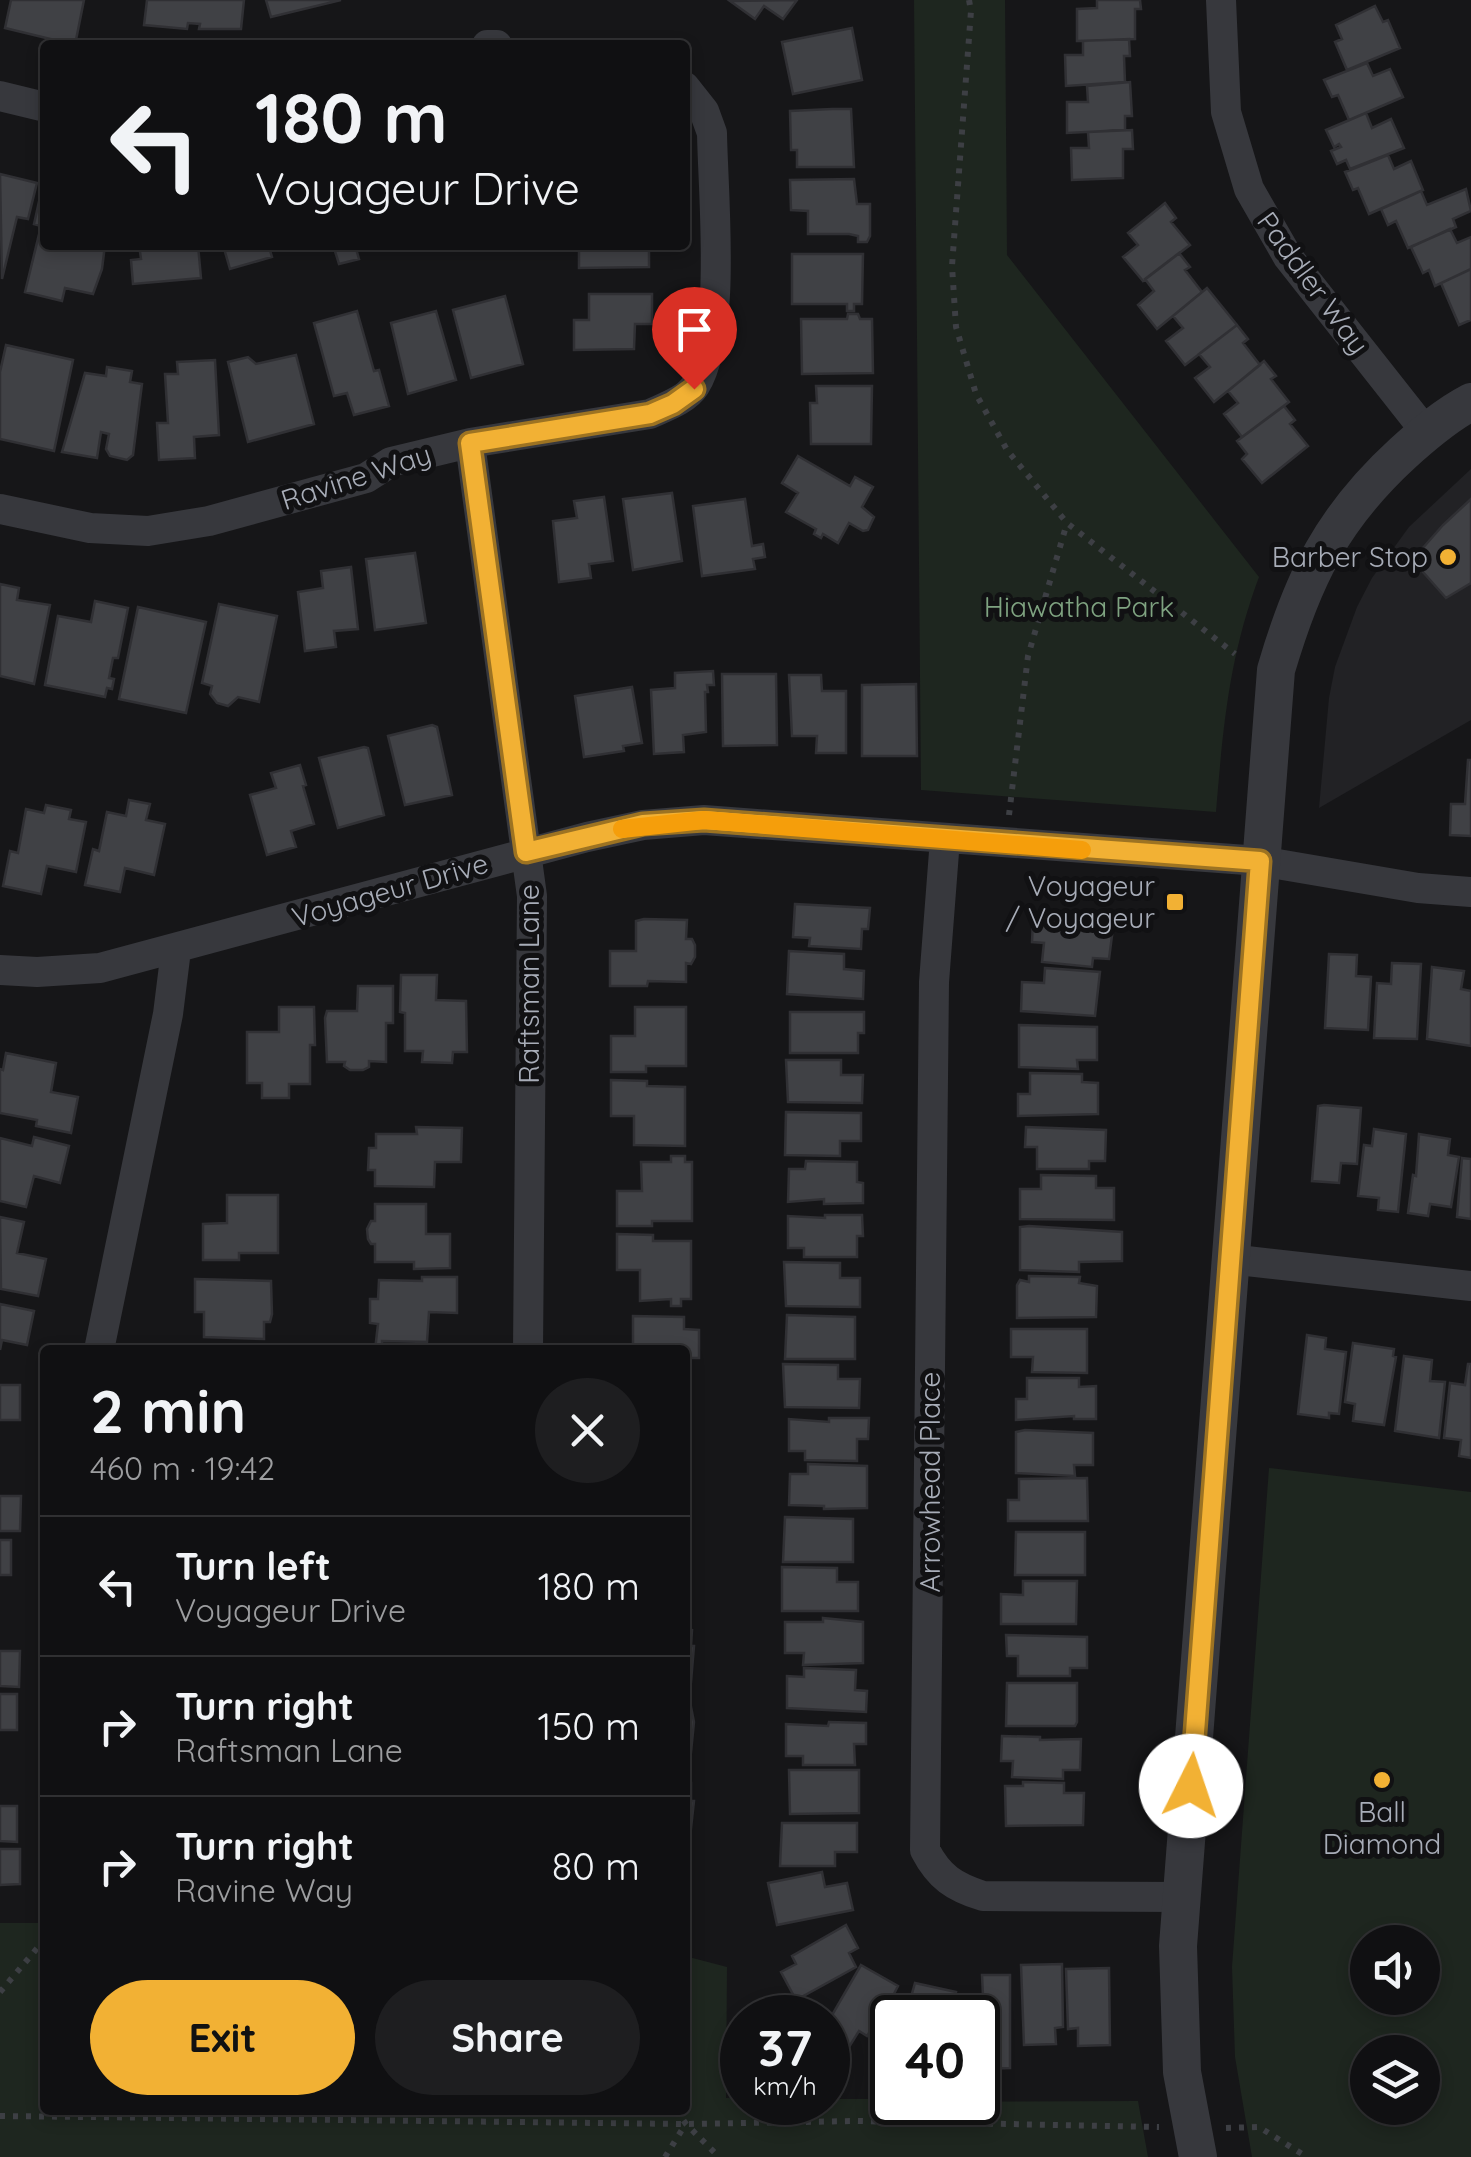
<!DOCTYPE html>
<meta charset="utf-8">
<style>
:root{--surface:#101012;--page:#1e1e20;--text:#f1f3f6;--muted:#9c9d9f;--line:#303032;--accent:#f2b134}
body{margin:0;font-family:Quicksand,sans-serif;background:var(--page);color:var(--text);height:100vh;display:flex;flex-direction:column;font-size:38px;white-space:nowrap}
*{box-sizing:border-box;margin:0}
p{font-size:32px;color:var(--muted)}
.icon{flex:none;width:55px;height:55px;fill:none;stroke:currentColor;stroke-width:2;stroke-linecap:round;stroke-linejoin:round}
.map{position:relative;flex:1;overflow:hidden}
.details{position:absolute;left:40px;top:1345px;width:650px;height:770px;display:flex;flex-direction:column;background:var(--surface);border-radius:10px;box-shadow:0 5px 15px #0003,0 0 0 2px var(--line)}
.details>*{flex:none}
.banner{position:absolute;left:40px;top:40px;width:650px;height:210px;border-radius:10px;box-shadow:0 5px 15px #0003,0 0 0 2px var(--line);background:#101012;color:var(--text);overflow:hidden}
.tools{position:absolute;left:1350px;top:1925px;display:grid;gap:20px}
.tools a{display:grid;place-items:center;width:90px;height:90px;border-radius:50%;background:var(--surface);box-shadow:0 5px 15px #0003,0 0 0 2px var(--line);font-size:50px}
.speed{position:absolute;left:720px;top:1995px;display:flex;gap:20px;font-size:50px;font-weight:700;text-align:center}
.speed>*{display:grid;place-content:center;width:130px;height:130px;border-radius:50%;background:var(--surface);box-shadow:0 5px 15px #0003,0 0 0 2px var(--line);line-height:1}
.speed small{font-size:25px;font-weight:400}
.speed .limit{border:5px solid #111;border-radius:15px;background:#fff;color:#111}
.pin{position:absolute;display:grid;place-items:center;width:85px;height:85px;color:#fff;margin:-102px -42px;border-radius:50% 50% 50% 0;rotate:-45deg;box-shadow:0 0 10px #0007}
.pin .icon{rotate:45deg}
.me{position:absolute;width:110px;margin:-55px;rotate:4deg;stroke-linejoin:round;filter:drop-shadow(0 0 8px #0008)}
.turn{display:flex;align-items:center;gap:35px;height:210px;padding:0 50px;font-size:45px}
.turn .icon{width:130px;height:130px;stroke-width:2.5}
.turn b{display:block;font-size:70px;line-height:85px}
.round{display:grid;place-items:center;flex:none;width:105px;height:105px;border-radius:52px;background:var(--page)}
.head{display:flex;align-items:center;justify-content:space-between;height:170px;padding:0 50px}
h1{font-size:60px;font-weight:800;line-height:75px}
.action{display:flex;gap:20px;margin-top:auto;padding:20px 50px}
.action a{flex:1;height:115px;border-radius:60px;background:var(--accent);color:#111;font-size:40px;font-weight:800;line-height:115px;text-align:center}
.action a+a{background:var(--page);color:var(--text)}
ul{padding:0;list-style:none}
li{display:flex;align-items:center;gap:30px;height:140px;padding:0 50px;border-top:2px solid var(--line)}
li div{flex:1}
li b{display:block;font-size:38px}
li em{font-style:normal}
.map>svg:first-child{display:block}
.built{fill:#222225}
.green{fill:#1e261f;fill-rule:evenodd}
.building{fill:#404145;stroke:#303034;stroke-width:2.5}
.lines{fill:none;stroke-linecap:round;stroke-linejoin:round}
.path{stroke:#3d3f44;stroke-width:6;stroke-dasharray:5 8;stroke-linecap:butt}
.minor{stroke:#37383d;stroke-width:30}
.tertiary{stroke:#37383d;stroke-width:38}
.route-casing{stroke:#9d7322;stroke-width:25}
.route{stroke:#f2b134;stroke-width:18}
.slow{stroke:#f59e0b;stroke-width:18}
.poi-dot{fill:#f2b134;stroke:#111113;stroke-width:4}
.labels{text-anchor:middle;stroke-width:10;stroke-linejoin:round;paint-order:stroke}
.street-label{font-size:28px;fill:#a8adb8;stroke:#111113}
.poi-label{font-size:28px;fill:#a8adb8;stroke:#111113;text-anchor:end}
.park-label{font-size:28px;fill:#7fa381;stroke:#111113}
</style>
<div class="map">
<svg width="1471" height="2157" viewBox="0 0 1471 2157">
<rect width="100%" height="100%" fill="#161618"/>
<path class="built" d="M1471,469V720L1319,808L1329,698L1335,667L1357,607L1372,578L1409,527Z"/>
<path class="green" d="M914,0H1005L1007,255L1259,577C1229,657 1223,728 1216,812L921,790Z
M1269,1468L1471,1492V2157H1252L1235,2057L1232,1967ZM1422,1942V1998H1368V1942ZM1422,2052V2108H1368V2052Z
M0,1923H45V2110H685V1956L727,1967L726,2098H742V2102H828V2099H892V2102L1138,2101L1148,2157H0Z"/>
<path class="building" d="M11,0H84L75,45L5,28Z
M147,0H244L241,29H199L200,24L188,23L187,29L144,25Z
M266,0H341L271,17Z
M797,0L783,19L764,6L755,19L730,1Z
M1097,0H1140L1141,9H1135V39L1077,41V9L1097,8Z
M1375,6L1383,22L1388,20L1400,48L1347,70L1335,42L1342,39L1336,25Z
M852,28L862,80L793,94L782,42Z
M1129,39L1130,56H1124L1125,82L1066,86L1065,55H1083V41Z
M1367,63L1373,76L1390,69L1403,97L1349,120L1338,95L1332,97L1324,80Z
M1130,82L1132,116H1125V130L1067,133V102H1088L1087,86Z
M832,109H851L854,167H797V150H791L790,111Z
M1366,113L1372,128L1391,119L1404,148L1350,169L1346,160L1337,164L1331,151L1341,147L1339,144L1334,147L1326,130Z
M1132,130L1133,149H1123V178L1072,180L1071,148H1089L1088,132Z
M1388,155L1394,169L1411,161L1423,190L1369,214L1358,188L1353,190L1345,172Z
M0,174L37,183L28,219L17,217L2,279Z
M44,179L45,245H105L102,269L93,294L65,288L62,301L25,292L41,226L34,224Z
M854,179L857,204H870V236L867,242H858V236L849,234H808V211L791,210L790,180Z
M1466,189L1471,211L1453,219L1456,227L1408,248L1396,221L1388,225L1381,209L1421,191L1427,205Z
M1165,203L1176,218L1171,222L1190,245L1143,281L1123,257L1138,245L1128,233Z
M1450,229L1457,243L1471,237V269L1435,286L1429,270L1423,273L1411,247Z
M139,245H198L201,278L133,284L131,260L141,259Z
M223,245H278L269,247L272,257L230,269Z
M333,245H355L359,259L339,264Z
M579,245H649V267L579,268Z
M1179,253L1190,267L1185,270L1202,292L1157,329L1138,305L1154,291L1145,279Z
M792,254H863L862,304H854V311H847V304H792Z
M1471,269V320L1459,325L1441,283Z
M1207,288L1237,325L1185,365L1166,341L1183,328L1173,316Z
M589,294H652V324H635L634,349L574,350V320H589Z
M505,296L523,364L471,378L453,310Z
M357,311L374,371L379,370L389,406L354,415L347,393L334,396L314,323Z
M436,311L456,380L408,394L391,323Z
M848,314H858L860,319H872L873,373L802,374L801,319H847Z
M1237,325L1248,339L1243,343L1260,365L1214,402L1195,378L1210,367L1199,354Z
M6,345L73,360L54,451L0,439V372Z
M296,355L314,424L248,442L228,362L248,357L256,364Z
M215,360L219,435L194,437L195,458L159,460L157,423H168L165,374H178L177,362Z
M1264,361L1276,376L1271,379L1289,402L1242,437L1224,414L1238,403L1228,391Z
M107,367L132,371L130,382L142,384L133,455L127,460L110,456L106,449L109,434L101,432L97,458L62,452L85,373L106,376Z
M816,386H872L871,444H811L810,403H817Z
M1284,406L1295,420L1290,424L1308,446L1262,483L1242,459L1247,454L1237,441Z
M798,456L850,486L855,477L873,487L862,507L874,517L868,530L863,531L849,523L838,543L823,534L821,538L814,534L816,529L786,512L798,493L782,483Z
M672,493L682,561L633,570L623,499Z
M604,497L613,561L589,564L591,578L559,582L553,521L577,518L574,501Z
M745,499L752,546L763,544L765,557L753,559L755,569L702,576L693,506Z
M1471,499V583L1446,598L1415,563L1414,558L1443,525Z
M415,553L426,623L375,630L366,559Z
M351,567L358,629L334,631L336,647L305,651L298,592L323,588L321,571Z
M0,584L19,588L17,600L50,605L34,684L0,676Z
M95,601L128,608L118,658H113L109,678L114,679L112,689L107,688L105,697L45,685L58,616L91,622Z
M219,604L277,616L259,702L238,697L228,706L217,703L210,694L212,686L202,683Z
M138,607L206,622L186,713L119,699Z
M713,671L714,685H707L708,692H705L706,732L683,735L684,752L654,754L651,690L675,688V673Z
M722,674H776L777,745L723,746Z
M789,675H821L822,691H846V753H816L817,736H792Z
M916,684L917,756H862V685Z
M632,687L642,743L623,746L624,751L584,757L575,696Z
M432,725L437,727L452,795L405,805L388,736Z
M364,747L368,748L384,815L338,828L319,758Z
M1468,760H1471V836L1450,835L1451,804H1465Z
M300,765L306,785L303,786L314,824L291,831L296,847L267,855L250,795L276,788L271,773Z
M129,800L150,804L146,820L165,824L154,875L125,868L120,892L85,885L93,849L99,851L107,812L126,816Z
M46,805L71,810L69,819L86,822L76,872L47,866L41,894L3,886L10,851L18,853L26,809L44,813Z
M795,904L870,908L868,929H862L861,949L809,946L810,938L793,937Z
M644,919L687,920L686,939H692L695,945V957L691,964L686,963V982L648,981L647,986H610V951H636V921Z
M1033,920L1113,928L1109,959L1093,958L1092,967L1042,962L1044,943L1032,942Z
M789,951L844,954V969L864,971L863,999L787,994Z
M1329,954L1357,955L1356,976L1371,977L1368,1030L1325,1028Z
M1392,963L1421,964L1417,1039L1374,1038L1377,983L1391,984Z
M1432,967L1464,971L1461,989L1471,991V1046L1427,1039Z
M1045,968L1100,972L1095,1016L1021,1011L1022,982L1044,983Z
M401,975H437L436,1000L466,1001L467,1052H453L452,1063L422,1062L423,1051H405V1013L400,1012Z
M358,986H393V1023H386V1062L369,1061V1067L363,1070H350L344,1066L345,1062H327L325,1018L327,1011H357Z
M279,1007H314L315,1045H310V1084H289V1098H262V1083H247V1032H279Z
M635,1007H686V1066H646V1072H611V1036H635Z
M790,1012H864V1033H858V1053H790Z
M1019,1025L1097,1027V1060H1077L1078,1069L1019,1067Z
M6,1053L56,1063L51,1092L78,1097L71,1133L36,1126L37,1120L0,1113V1069L3,1070Z
M786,1060H841V1075H863L862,1103L788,1102Z
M1030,1073L1082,1074V1082L1098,1083V1114L1018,1116V1094H1030Z
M611,1080L647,1081V1086L685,1087V1146L634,1145V1116H611Z
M1324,1105L1361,1108L1357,1164L1341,1163L1339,1183L1312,1181L1318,1106Z
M786,1112L861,1113V1141H840V1156L785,1155Z
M416,1127L462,1128L461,1162H435L434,1187L375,1186V1170H368L369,1148H376V1134H417Z
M1026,1127L1106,1130L1105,1161H1089V1169H1037V1147H1025Z
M1374,1129L1406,1134L1398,1212L1378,1210L1379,1198L1358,1196L1364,1145L1372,1146Z
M1419,1134L1450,1139L1448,1155L1459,1157L1451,1207L1430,1204L1428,1216L1408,1213L1413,1175L1416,1176Z
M34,1137L69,1146L60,1183L34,1176L26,1207L0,1201V1138L32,1146Z
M671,1156H685V1162H692V1221H652V1226H617V1191H642L641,1162H671Z
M1462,1158L1471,1159V1219L1457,1217Z
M806,1161L857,1162V1182L863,1183V1203L824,1204V1199L788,1202L789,1169H805Z
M1041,1175L1096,1176V1188H1114V1220L1020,1219V1189H1041Z
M227,1195H278V1253H239V1260H203V1224L227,1223Z
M375,1204H426V1234H450V1268L414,1269V1262H375V1244H371L368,1239L367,1229L371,1221H375Z
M825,1215H862L863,1236H857V1257H804V1248H788V1216L825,1218Z
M0,1217L24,1222L17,1253L46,1259L38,1296L1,1289Z
M1029,1226L1122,1232V1261L1079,1262V1272L1020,1270V1227Z
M617,1234L653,1235V1241H691V1299H681V1306H671V1299L640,1301V1270H617Z
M784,1262L840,1263V1278H860V1307L786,1306Z
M1029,1276L1080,1277L1079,1283L1097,1286L1096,1317L1017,1318V1285L1020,1280L1029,1282Z
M422,1277H457V1313L429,1312L427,1342L382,1341V1349L375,1350L378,1324L370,1323V1299H378L379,1280L422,1281Z
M195,1279L271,1281L272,1314L270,1322H264V1339L204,1337V1312H195Z
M0,1304L34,1311L27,1345L2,1340L0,1350Z
M787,1315L855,1317V1359H785Z
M633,1316L684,1317V1329L699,1330V1358H685V1350H609V1345L633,1346Z
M1011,1329H1087V1373L1032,1372L1033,1357H1011Z
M1307,1335L1326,1338L1325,1349L1346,1352L1339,1414L1329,1413V1418L1298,1414Z
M1353,1343L1394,1349L1393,1356L1396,1357L1384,1425L1353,1421L1355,1404L1345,1402Z
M1404,1356L1432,1360L1430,1381L1445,1382L1439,1438L1395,1431Z
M783,1364L838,1365V1379H860L859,1408L785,1407Z
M1468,1364H1471V1458L1459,1456L1461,1440L1444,1438L1450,1383L1465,1385Z
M1027,1378H1079V1387L1096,1386V1419H1074V1416L1016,1420V1399H1027Z
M0,1385H20V1420H0Z
M829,1418H869L868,1439H857V1461L805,1460V1451H789V1419L829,1422Z
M1025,1430L1093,1433V1465H1074L1075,1476L1016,1473V1432Z
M808,1464L867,1466V1508L824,1509V1506L789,1505L790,1474H808Z
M1087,1478L1088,1521H1008V1500H1019V1479Z
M0,1496H21L20,1531H0Z
M785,1517L853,1519V1562H783Z
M1016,1532H1085V1575H1015Z
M0,1540H11V1575H0Z
M782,1567L837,1568V1582H858V1611H782Z
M1023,1581H1077L1076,1624H1001V1594L1023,1595Z
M823,1618L863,1622V1663L803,1665L804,1653H785V1622H823Z
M685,1629L692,1630L691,1646H694L691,1682H685Z
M1006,1635L1087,1637V1668H1070V1676H1018V1656H1007Z
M0,1651H20L19,1687L0,1686Z
M804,1668L856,1670L855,1690L867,1691L866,1712L787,1708V1676L804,1677Z
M1007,1683H1077V1722L1075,1726H1006Z
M0,1694H17V1730H0Z
M685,1707H691L694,1722L690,1762H685Z
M829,1722L866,1723V1744H854L855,1765H803V1756H786V1724L828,1726Z
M1002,1736L1040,1737V1740L1081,1739L1080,1770H1063V1779L1012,1777L1013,1761H1001Z
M789,1770H859V1813L790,1814Z
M1023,1782L1064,1783V1793H1084L1083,1825L1006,1826L1005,1786H1023Z
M685,1783H691V1801H694L690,1837H685Z
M0,1806H17V1842L0,1841Z
M782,1823H857V1852H835V1866H780Z
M0,1849H20V1884L0,1885Z
M822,1872L825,1887L847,1883L853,1910L777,1925L768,1883Z
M846,1925L858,1948L849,1953L856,1967L796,2000L781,1972L796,1964L792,1956Z
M1062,1964L1063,2027L1055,2028L1056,2044L1024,2045L1021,1965Z
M861,1965L898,1986L879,2023L876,2022L867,2036L859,2031L849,2047L828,2035V2022Z
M1109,1968L1110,2045L1078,2046V2028L1068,2029L1066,1969Z
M982,1975H1010V2068L985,2069L984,2051H978V2018H969L968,1996H983Z
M915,1983L956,1992L950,2018H905Z"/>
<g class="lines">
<path class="path" d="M969,0L971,11L952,266L956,327L976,394L1007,450L1067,523L1235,654
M1009,815L1028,656L1067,523
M0,1992L45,1939
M676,2110L686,2124L719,2157
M0,2116L686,2124L857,2121L1159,2127
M1226,2128L1259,2127L1307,2157
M665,2157L685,2125"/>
<path class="minor" d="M1221,0L1226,112L1249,189L1288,257L1426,432
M487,45H497
M0,96L45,107
M470,443L532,896L528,1350
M0,509L90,528L148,531L209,521L366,478L391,462L470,443L650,414C665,407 686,400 695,386C727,335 713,196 712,133L704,111L685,87
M945,839L934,982L925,1850C939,1877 954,1887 983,1896L1182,1897
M0,970L37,972L100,968L587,837L643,825L704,820L1260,861L1418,888L1471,892
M1229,1259L1471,1286
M99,1350L168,1014L176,950"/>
<path class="tertiary" d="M1198,2157L1182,2072L1178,1946L1276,670C1303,578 1332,518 1403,453C1424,434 1446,415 1471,402"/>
</g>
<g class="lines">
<defs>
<path id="route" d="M694,389L673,404L650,414L470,443L526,852L643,824L704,820L1260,861L1191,1786"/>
</defs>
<use href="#route" class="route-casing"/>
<use href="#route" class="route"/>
<path class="slow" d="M622,829L704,820L1082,850"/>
</g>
<g class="poi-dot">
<circle cx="1448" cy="557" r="10"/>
<rect x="1165" y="892" width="20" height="20" rx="5"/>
<circle cx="1382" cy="1780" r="10"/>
</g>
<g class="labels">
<g class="street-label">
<text transform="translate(1313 283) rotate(54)" y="10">Paddler Way</text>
<text transform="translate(356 477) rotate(-18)" y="10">Ravine Way</text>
<text transform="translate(390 890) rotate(-16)" y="10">Voyageur Drive</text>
<text transform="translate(529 984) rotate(-90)" y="10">Raftsman Lane</text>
<text transform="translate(930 1482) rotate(-90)" y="10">Arrowhead Place</text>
</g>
<g class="poi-label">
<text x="1428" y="567">Barber Stop</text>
<text x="1155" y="896">Voyageur<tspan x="1155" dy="32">/ Voyageur</tspan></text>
<text x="1382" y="1822" text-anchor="middle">Ball<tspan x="1382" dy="32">Diamond</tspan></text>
</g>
<g class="park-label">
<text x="1079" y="617">Hiawatha Park</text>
</g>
</g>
</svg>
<div class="tools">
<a><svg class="icon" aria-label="sound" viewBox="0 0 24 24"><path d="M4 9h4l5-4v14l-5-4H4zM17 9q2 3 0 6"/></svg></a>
<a><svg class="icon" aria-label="layers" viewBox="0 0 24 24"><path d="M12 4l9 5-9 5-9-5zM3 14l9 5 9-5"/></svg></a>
</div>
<div class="speed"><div>37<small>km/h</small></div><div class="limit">40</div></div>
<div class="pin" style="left:694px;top:389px;background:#d93025"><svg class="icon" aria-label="arrive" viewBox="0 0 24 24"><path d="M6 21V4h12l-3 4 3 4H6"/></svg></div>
<svg class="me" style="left:1191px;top:1786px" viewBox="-20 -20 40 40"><circle r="19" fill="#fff"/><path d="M0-13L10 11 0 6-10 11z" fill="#f2b134"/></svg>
<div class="banner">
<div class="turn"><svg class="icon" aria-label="left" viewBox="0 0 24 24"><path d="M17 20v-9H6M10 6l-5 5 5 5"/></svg><div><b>180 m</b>Voyageur Drive</div></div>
</div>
<section class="details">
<div class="head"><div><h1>2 min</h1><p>460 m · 19:42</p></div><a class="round"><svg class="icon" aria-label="close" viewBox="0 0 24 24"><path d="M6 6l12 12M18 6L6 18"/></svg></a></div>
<ul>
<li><svg class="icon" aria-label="left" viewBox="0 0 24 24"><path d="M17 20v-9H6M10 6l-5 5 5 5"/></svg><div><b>Turn left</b><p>Voyageur Drive</p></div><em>180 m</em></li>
<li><svg class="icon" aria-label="right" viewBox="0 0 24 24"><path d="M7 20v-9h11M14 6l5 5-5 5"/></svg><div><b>Turn right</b><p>Raftsman Lane</p></div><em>150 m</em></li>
<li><svg class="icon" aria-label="right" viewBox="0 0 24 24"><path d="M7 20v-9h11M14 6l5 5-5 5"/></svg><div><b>Turn right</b><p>Ravine Way</p></div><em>80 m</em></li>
</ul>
<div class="action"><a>Exit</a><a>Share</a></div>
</section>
</div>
